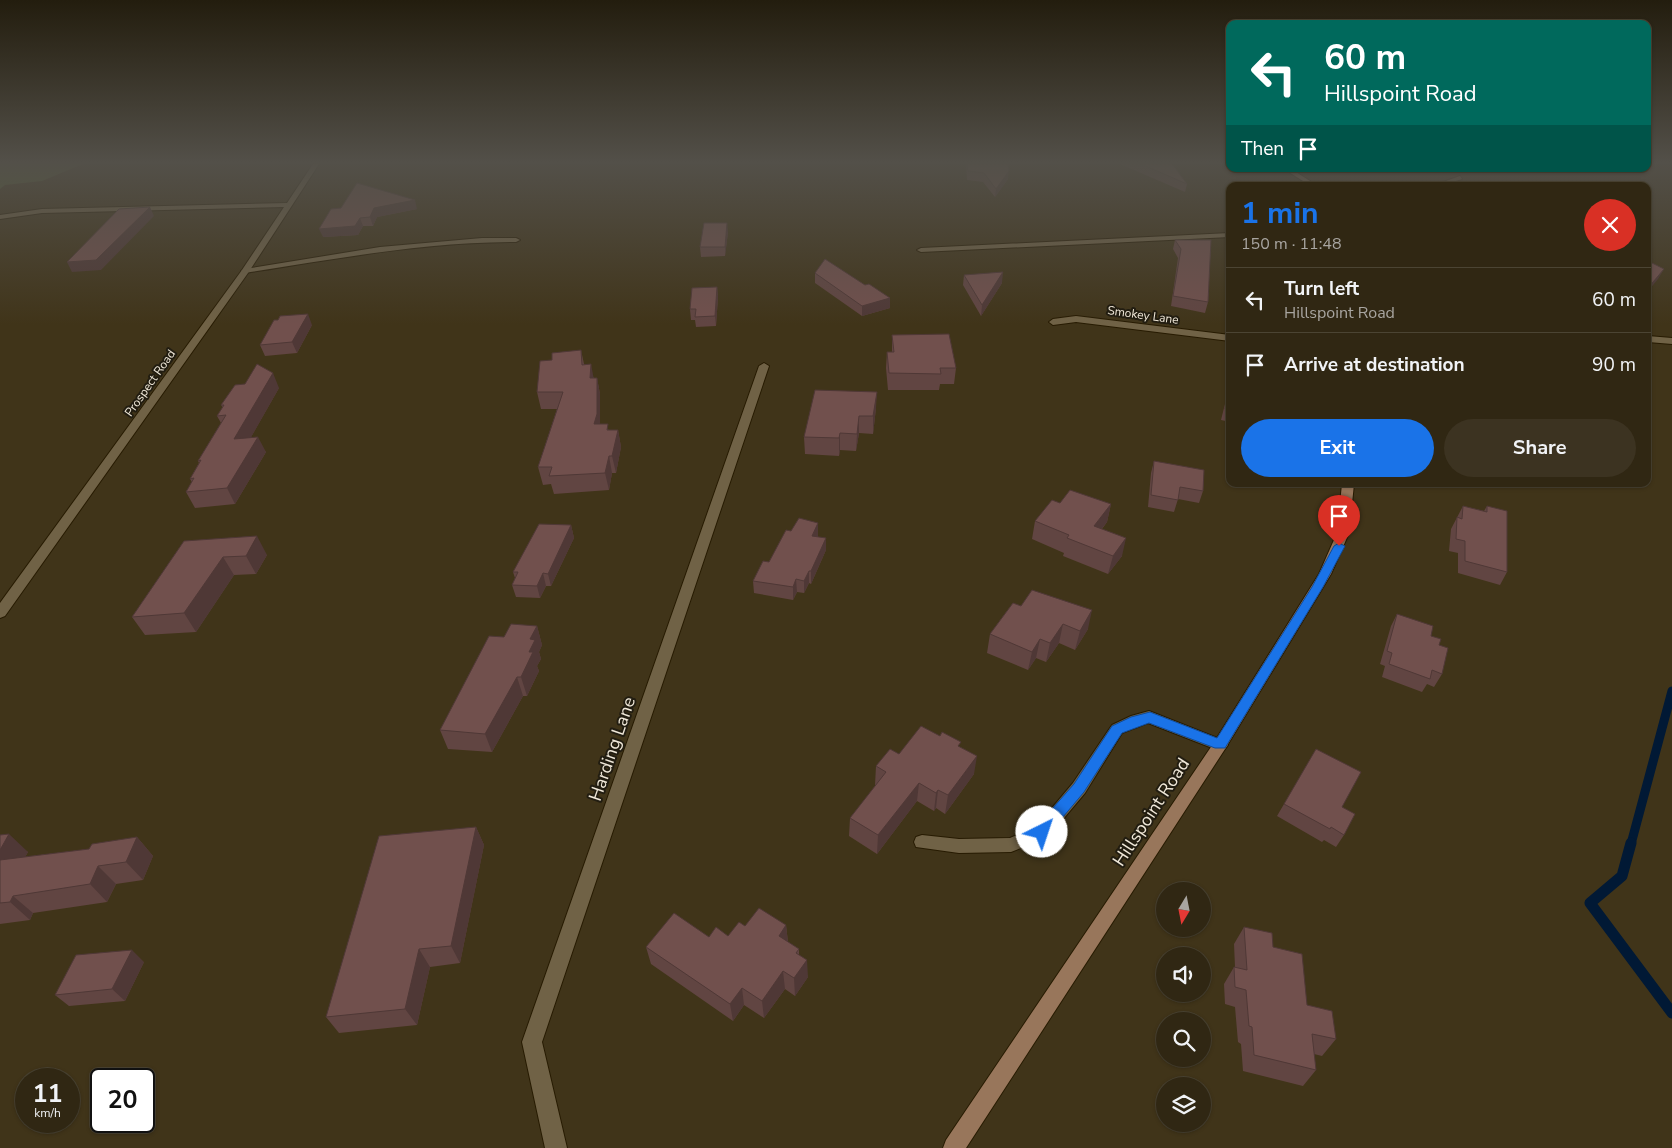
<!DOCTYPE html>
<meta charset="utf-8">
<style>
:root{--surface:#302713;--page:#3c3321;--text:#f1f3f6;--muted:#a8a5a0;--line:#4b4433;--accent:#1a73e8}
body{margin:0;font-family:"Nunito Sans",sans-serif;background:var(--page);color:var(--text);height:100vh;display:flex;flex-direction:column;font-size:19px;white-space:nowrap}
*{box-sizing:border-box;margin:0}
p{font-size:16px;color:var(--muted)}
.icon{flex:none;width:28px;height:28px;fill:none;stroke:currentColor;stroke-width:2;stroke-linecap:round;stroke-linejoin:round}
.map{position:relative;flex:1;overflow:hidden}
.details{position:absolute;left:1226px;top:182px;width:425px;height:305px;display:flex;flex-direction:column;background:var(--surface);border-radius:10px;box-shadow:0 1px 4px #0004,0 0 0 1px var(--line)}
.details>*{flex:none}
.banner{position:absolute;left:1226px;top:20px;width:425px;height:152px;border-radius:10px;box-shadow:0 1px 4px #0004,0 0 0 1px var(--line);background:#00695c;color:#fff;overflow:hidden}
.needle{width:32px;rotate:190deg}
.fabs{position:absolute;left:1156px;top:882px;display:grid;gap:10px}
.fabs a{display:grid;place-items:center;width:55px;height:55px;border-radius:50%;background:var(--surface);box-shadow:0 1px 4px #0004,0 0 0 1px var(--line);font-size:25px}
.speed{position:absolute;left:15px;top:1068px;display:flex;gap:10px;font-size:25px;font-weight:700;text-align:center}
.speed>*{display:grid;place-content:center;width:65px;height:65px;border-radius:50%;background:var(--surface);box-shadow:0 1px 4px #0004,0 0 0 1px var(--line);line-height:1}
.speed small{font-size:12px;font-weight:400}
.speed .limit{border:2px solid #111;border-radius:8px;background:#fff;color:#111}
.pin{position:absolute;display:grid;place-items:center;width:42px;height:42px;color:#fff;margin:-51px -21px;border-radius:50% 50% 50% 0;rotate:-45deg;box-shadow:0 0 5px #0007}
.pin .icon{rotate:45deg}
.me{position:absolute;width:55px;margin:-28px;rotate:41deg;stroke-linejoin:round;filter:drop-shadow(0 0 4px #0008)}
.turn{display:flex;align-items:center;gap:18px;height:105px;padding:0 15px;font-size:22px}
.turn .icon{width:65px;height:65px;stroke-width:2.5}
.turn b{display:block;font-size:35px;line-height:42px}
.then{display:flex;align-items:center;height:48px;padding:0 15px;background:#0003;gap:10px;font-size:19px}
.round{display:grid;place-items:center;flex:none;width:52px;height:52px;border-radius:26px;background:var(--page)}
.overview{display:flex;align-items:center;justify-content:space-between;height:85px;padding:0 15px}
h1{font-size:30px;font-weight:700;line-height:38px;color:var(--accent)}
.button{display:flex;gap:10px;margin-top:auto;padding:10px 15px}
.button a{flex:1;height:58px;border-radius:30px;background:var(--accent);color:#fff;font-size:20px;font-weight:700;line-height:58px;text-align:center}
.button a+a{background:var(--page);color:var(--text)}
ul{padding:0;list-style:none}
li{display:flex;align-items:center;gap:15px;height:65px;padding:0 15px;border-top:1px solid var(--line)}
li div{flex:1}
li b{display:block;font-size:19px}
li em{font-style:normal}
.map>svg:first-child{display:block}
.green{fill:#546432}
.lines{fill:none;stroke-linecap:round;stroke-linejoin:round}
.stream-far1{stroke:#011935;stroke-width:9}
.stream{stroke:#011935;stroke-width:11}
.lane-casing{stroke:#271b02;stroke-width:2}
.street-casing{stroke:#271b02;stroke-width:2}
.secondary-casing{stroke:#271b02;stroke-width:2}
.lane{fill:#706246;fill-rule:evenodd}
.street{fill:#706246;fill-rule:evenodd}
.secondary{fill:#98765b;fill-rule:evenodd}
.wall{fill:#614542}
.shaded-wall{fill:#4f3836}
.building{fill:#71504d;stroke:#4f3836}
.route{fill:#1a73e8;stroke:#114b97}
.labels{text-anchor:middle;stroke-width:4;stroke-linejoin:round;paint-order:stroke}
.far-street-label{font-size:12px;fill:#f0e8d9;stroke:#221d11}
.near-street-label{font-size:18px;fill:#f0e8d9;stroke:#221d11}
</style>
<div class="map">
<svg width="1672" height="1148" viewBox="0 0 1672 1148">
<rect width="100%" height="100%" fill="#403419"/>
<path class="green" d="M0,164H83L42,181L5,185L0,189Z"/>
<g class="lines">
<path class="stream-far1" d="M1631,844L1672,691"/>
<path class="stream" d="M1631,843L1622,876L1590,903L1672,1013"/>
<defs>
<path id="lane" d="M1460,176L1462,179L1450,183L1451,186H1445L1443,182Z
M482,238H516L520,240L516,242C424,242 335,259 245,273L241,271L245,269L380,247Z
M1149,711L1225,741L1228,745L1225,749L1220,751L1148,723L1122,733L1085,793L1048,837L1011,852L959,853L916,847L914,842L916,837L922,835L959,839L1010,838L1036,827L1073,783L1112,725L1131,716Z"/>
<path id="street" d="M313,164H319L248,273L5,616L0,618V603L242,270L284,207L42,213L0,219V215L42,209L287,203Z
M1230,233V237L921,252L917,250L921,248Z
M1076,316L1230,335V341L1076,322L1053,325L1049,322L1053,319Z
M1648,336L1672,338V344L1648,342Z
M764,363L769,366L542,1042L567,1148H545L522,1042L759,366Z"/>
<path id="secondary" d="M1284,169H1291L1318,186H1311Z
M1342,484H1354L1349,533L1331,574L1225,749L966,1148H943L946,1140L1215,741L1319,574L1337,533Z"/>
</defs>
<use href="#lane" class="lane-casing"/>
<use href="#street" class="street-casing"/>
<use href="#secondary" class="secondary-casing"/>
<use href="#lane" class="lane"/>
<use href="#street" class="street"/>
<use href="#secondary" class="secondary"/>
</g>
<path class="wall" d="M966,164H1008V179L995,197L983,182L967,180Z
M1120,164H1172L1187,184L1185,192Z
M331,209H417L377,217L373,226H363L358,235L323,237Z
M728,232L725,256L701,257L700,247Z
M1175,240H1211L1208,302L1205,313L1171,306L1178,258L1173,249Z
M815,273L890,308L862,316L815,283Z
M964,275L1002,283L981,316L963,285Z
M717,287L718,297L716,326L696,327L695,320H691L690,309Z
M312,325L297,353L265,356L260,345Z
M892,335L956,368L954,384H940L939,390H888L886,368L887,352H892Z
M581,350L584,364L594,378H597L600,394V424L609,430H618L621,447L616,473H612L609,490L554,494L551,484L543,485L538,467L557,409H541L537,392L552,360Z
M1230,384V422L1221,420Z
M279,388L251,437L266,452L235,504L195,508L186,492L192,482L190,479L199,463L198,461L221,423L217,416L223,408L221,405Z
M876,408L873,434L859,433L856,451L840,450L839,456L805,454L804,437Z
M1154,461L1203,491L1199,503L1178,499L1174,512L1148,507L1151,473Z
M1060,503L1111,504L1107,522L1102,529L1122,556L1108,574L1063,556L1064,553L1032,539L1035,521Z
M1463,506L1484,511L1487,506L1507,572L1500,585L1458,573V553L1449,551L1451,529Z
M818,523V537L826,550L811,584L809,583L804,593L797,592L793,600L754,593L753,581L769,562L791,531Z
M571,525L574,538L551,586H546L540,598L516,597L512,585L515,578L513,572Z
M184,541L267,555L256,574L234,575L196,632L145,635L132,617Z
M1013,603L1088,629L1075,650L1059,643L1046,662L1036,658L1028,670L987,653L990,634Z
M1397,614L1431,636L1439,645L1442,674L1434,687L1427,684L1422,692L1382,677L1385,666L1380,664L1391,626Z
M537,626L542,645L539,652L541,659L537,666L539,671L527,696H523L492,752L448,749L440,730L504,637Z
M960,747L974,774L945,814L936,808L934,811L917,801L877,854L849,836L850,818L876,786L875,785L876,766L899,754Z
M1284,804L1342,807L1344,835L1336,847L1324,840L1322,842L1277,816Z
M476,827L484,845L460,963L430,967L417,1025L339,1033L326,1017Z
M0,835L28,852L25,857L89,849L137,837L153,856L143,880L116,884L107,902L33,913L30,920L0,924Z
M786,925L788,942L799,949V954L808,977L795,996L785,989L764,1018L744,1005L733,1021L651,964L646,947L709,937L728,936L745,926Z
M1244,927L1273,947L1307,1005L1336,1039L1322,1056L1314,1054L1316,1070L1303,1086L1243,1071L1241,1044L1238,1042L1235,1007L1225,1004L1224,984L1234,967H1235L1234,944Z
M144,962L125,1001L69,1006L55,995Z"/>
<path class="shaded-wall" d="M1009,171L1008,179L995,197L996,189Z
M415,200L417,209L377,217L373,226L370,217L374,208Z
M150,207L154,216L101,270L72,272L67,262Z
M360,218L363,226L358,235L323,237L319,229Z
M727,223L728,232L725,256V247Z
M1664,269L1658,279L1648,291V288Z
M1003,272L1002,283L981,316L982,305Z
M717,287L718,297L716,326L715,316Z
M890,298V308L862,316V306Z
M308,314L312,325L297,353L292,342Z
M591,364L594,380L590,378Z
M273,373L279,388L241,455L234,439Z
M597,378L600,394V431L594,424Z
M877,392L876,408L873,434V416Z
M859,416V433L856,451L857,434Z
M618,430L621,447L616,473L612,456Z
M840,433V450L839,456V438Z
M258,437L266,452L235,504L227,488Z
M609,456L612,473L609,490L605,473Z
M1111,504L1107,522L1090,544L1094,526Z
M818,523V536L812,548V536Z
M571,525L574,538L551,586L548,574Z
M257,536L267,555L256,574L246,556Z
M826,538V550L811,584V571Z
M1126,538L1122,556L1108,574L1113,556Z
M223,557L234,575L196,632L184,613Z
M809,571V583L804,593V581Z
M543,573L546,586L540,598L537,586Z
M796,579L797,592L793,600V587Z
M1092,610L1088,629L1075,650L1080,631Z
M1063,624L1059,643L1046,662L1050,643Z
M537,626L542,645L539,652L541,659L537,666L539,671L527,696L521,677L529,652L530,639Z
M1040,639L1036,658L1028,670L1032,652Z
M517,677L523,696L492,752L485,734Z
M977,756L974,774L945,814L948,795Z
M919,783L917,801L877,854L878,835Z
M938,790L936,808L934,811L936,793Z
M476,827L484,845L460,963L451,946Z
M9,834L28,852L13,879L0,866V850Z
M137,837L153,856L143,880L126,862Z
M98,866L116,884L107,902L90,884Z
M13,896L33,913L30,920L10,902Z
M786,925L788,943L779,936Z
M419,949L430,967L417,1025L405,1009Z
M132,950L144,962L125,1001L112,989Z
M807,960L808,977L795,996L794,978Z
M783,971L785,989L764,1018L762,1001Z
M742,988L744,1005L733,1021L730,1004Z"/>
<path class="building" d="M967,164H1008L1009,171L996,189L984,173L968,171Z
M1141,164H1172L1187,184Z
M357,183L415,200L374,208L370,217L360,218L355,226L319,229L331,209L341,208Z
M150,207L96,260L67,262L119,209Z
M704,223H727L725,247H700Z
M1175,240H1211L1208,302L1173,296L1181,249Z
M825,259L865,285L869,284L890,298L862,306L815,273Z
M1648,261L1664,269L1648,288Z
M1003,272L982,305L964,275Z
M717,287L715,316L695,317L696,309H690L692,288Z
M308,314L292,342L260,345L274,320H278L280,316Z
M949,334L956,368H940L941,374L889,373L887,352H894L892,335Z
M581,350L582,365L591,364L590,378H597V414L594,424H608L607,430H618L612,456H609L605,473L549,476L552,467H538L563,392H537L540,361L552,360V353Z
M257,364L273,373L234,439L258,437L227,488L186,492L194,478L190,479L201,460L198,461L226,415L217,416L224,405H221L235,385L245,384Z
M1230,386V410L1225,409Z
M815,390L877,392L873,416H859L857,434L840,433L839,438L804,437Z
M1154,461L1204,470L1203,491L1180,487L1178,500L1151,495Z
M1070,490L1111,504L1094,526L1126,538L1113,556L1067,538L1069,535L1035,521L1052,500L1060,503Z
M1463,506L1487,512V506L1507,511V572L1465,561V541L1456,539L1457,517L1462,519Z
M799,518L818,523L812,536L826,538L811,571H809L804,581L796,579L793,587L753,581L763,561L769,562L786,530L791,531Z
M539,524L571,525L548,574L543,573L537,586L512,585L518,572H513Z
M257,536L246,556L223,557L184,613L132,617L184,541Z
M1032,590L1092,610L1080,631L1063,624L1050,643L1040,639L1032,652L990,634L1013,603L1021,606Z
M1397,614L1433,626L1431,636L1441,639L1439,645L1448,648L1442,674L1432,670L1430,679L1389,664L1392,653L1387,651Z
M511,624L537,626L530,639L535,640L529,652H533L521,677H517L485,734L440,730L489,636L504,637Z
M921,726L940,736L942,732L961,742L958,746L977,756L948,795L938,790L936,793L919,783L878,835L850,818L886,772L876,766L890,749L899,754Z
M1316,749L1361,772L1342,807L1355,814L1344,835L1331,827L1330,829L1284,804Z
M476,827L451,946L419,949L405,1009L326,1017L379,836Z
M9,834L0,850V835Z
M137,837L126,862L98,866L90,884L13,896L10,902L0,903V860L89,849L92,844Z
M759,908L786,925L779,936L799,949L796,953L807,960L794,978L783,971L762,1001L742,988L730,1004L646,947L674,913L709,937L716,927L728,936L739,922L745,926Z
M1244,927L1272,933L1273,947L1302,954L1307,1005L1332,1011L1336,1039L1312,1034L1316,1070L1254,1055L1252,1027L1249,1026L1246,990L1235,987L1234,967L1247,970Z
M132,950L112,989L55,995L76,955Z"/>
<linearGradient id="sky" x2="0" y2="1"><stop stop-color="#231d0e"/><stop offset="0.5" stop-color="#535049"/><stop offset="1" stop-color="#535049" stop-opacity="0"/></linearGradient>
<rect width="1672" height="325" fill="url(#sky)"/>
<path class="route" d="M1339,543L1345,546L1323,587L1225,748H1215L1149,723L1122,733L1084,792L1047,836L1042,838L1036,836L1034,832L1036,827L1074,784L1112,726L1131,717L1150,712L1217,738L1312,587L1334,546Z"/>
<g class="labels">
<g class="far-street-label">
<text transform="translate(1143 315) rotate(8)" y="4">Smokey Lane</text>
<text transform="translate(150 383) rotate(-55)" y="4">Prospect Road</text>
</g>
<g class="near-street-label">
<text transform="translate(612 749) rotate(-71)" y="6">Harding Lane</text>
<text transform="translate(1151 812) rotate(-57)" y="6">Hillspoint Road</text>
</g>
</g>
</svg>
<div class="fabs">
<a><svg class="needle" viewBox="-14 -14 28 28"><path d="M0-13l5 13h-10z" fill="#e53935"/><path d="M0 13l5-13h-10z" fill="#a8a5a0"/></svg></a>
<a><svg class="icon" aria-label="sound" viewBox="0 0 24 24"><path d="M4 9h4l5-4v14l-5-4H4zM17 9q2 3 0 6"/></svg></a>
<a><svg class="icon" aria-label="search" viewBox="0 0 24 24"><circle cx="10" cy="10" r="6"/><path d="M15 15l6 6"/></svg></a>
<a><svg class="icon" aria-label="layers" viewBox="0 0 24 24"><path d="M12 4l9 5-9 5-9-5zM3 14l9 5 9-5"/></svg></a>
</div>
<div class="speed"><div>11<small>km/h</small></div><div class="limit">20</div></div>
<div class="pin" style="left:1339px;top:546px;background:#d93025"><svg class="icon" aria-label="arrive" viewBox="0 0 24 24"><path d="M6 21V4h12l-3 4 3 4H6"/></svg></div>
<svg class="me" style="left:1042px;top:832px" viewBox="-20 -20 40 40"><circle r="19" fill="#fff"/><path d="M0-13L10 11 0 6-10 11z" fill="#1a73e8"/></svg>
<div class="banner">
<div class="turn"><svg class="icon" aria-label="left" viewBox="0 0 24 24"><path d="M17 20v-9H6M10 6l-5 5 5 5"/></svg><div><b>60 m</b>Hillspoint Road</div></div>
<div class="then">Then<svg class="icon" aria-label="arrive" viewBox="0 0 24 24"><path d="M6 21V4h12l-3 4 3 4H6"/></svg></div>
</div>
<section class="details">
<div class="overview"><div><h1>1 min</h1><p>150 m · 11:48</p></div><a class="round" style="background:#d93025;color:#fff"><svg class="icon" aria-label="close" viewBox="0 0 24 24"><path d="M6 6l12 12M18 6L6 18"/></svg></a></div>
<ul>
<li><svg class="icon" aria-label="left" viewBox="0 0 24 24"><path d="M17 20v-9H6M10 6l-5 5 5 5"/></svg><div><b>Turn left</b><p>Hillspoint Road</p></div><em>60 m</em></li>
<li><svg class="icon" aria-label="arrive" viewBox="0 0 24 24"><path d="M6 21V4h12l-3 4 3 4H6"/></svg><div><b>Arrive at destination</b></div><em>90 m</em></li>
</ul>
<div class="button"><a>Exit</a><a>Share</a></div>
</section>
</div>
